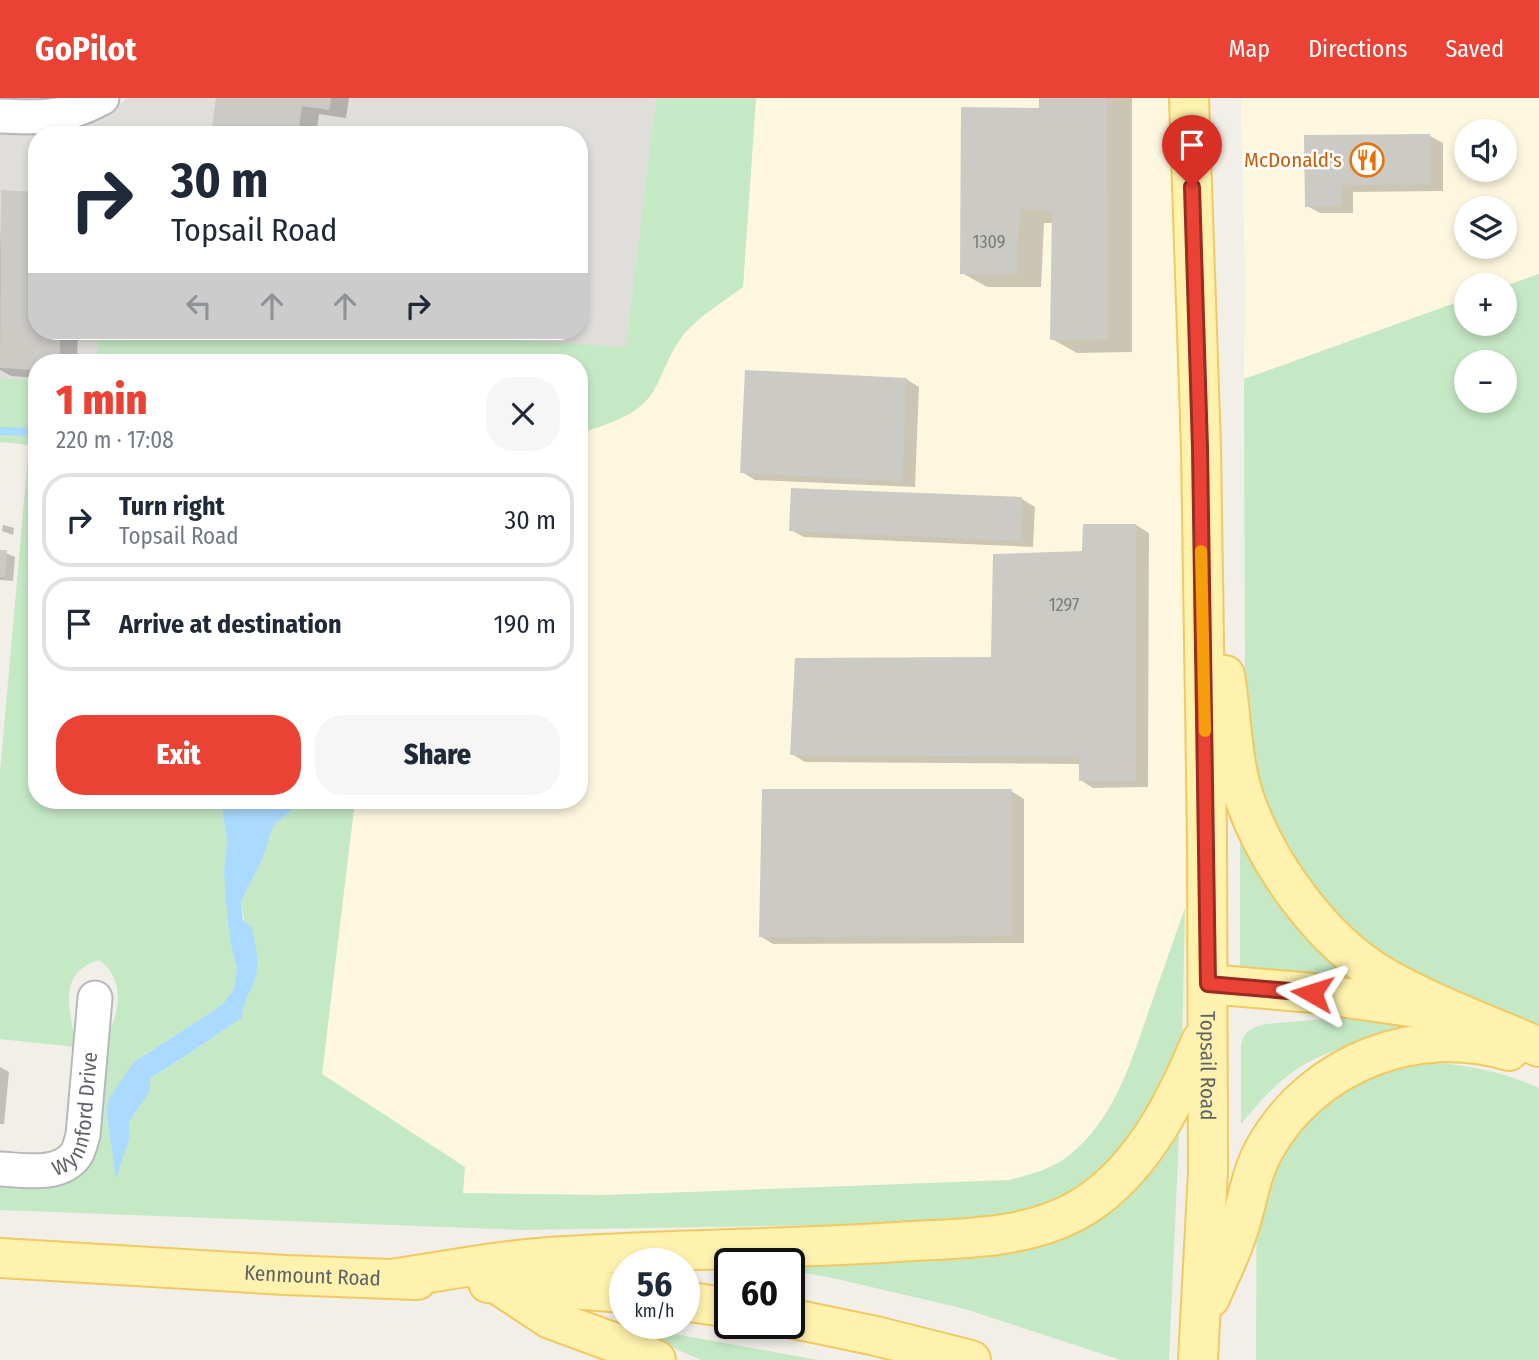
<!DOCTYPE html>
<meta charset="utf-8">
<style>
:root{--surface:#fff;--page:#f6f6f7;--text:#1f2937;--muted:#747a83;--line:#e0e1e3;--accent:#ea4335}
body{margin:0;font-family:"Fira Sans Condensed",sans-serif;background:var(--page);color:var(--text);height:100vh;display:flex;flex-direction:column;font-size:26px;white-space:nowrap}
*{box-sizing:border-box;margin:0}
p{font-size:23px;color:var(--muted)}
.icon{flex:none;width:38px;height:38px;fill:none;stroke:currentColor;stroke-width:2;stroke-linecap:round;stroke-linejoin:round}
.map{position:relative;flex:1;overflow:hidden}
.details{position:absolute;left:28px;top:256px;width:560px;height:455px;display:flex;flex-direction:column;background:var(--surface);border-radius:28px;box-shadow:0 4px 10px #0003}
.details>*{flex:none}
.guide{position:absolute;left:28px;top:28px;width:560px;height:214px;border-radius:28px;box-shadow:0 4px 10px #0003;background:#fff;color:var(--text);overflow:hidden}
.controls{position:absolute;left:1454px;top:21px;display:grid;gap:14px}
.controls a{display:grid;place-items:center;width:63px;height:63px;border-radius:50%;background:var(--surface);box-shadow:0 4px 10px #0003;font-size:35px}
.speed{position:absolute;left:609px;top:1150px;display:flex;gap:14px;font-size:35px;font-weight:700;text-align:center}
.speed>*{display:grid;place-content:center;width:91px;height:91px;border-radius:50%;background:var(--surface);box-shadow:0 4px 10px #0003;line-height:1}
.speed small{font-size:18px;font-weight:400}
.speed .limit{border:4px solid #111;border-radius:10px;background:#fff;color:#111}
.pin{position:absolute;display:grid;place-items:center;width:60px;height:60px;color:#fff;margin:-72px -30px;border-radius:50% 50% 50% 0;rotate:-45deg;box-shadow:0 0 7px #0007}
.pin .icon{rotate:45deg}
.me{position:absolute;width:77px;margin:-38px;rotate:276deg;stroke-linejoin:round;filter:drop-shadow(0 0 5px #0008)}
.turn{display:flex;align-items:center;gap:24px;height:147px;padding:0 28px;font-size:32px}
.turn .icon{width:91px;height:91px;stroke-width:2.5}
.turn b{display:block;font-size:49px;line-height:60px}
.lanes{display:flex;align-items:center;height:66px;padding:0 28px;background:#0003;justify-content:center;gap:35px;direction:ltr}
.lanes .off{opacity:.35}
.round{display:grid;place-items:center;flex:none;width:74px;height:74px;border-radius:28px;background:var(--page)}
.head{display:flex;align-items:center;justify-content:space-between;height:119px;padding:0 28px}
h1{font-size:42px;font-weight:800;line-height:52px;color:var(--accent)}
.cta{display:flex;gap:14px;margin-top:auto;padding:14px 28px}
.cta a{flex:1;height:80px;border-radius:28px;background:var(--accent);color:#fff;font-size:28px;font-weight:800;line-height:80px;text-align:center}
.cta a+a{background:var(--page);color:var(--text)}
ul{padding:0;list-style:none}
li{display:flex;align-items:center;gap:21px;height:94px;margin:0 14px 10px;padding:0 14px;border:4px solid var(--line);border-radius:28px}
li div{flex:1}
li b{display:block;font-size:26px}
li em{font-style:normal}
header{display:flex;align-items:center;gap:42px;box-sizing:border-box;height:98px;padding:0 35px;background:var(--accent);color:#fff}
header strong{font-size:33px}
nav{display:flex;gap:38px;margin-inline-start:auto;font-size:24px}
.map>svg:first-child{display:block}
.commercial{fill:#fef7e0;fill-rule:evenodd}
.industrial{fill:#e0deda}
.green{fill:#c5e8c5;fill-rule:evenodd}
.water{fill:#aadaff}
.shadow{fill:#0003}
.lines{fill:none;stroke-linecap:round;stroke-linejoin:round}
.stream{stroke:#aadaff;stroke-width:8}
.building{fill:#cccac5}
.minor-casing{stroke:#b5b8bc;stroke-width:37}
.primary-casing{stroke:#f2c960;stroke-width:42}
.minor{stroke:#fff;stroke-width:33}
.primary{stroke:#fff2af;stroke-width:38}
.route-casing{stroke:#982c22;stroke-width:18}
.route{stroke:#ea4335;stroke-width:12}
.slow{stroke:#f59e0b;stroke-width:12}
.labels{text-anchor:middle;stroke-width:5;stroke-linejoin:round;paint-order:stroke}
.number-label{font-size:18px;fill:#7a7d7f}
.food-label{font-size:21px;fill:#c56008;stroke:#fff;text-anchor:end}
.street-label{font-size:21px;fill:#5f6368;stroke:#fff}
</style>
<header>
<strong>GoPilot</strong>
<nav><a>Map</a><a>Directions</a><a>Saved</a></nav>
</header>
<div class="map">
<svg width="1539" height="1262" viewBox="0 0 1539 1262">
<rect width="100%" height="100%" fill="#f1efe8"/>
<path class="commercial" d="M756,0H1173L1186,399L1185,810L1127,976L1111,1008L1091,1036L1068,1058L1043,1072L1010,1082L607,1097L462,1095L322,976L355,702H579V336L630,316L684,236L701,220L743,189Z
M1241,0H1539V176L1505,188L1466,187V201L1244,281L1245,179ZM1466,33H1505V72H1466ZM1466,110H1505V149H1466Z"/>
<path class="industrial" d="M128,0H656L626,250L362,233H579V37H37V233H99L96,264H37V281H0V34L36,36L66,33L96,23Z"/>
<path class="green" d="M656,0H756L743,189C723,204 700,217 684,236C670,253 664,275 653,294C637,319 606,326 579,336V264H96L99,233H362L626,249Z
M1539,176V935L1406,876L1315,802L1252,694L1245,587L1244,281L1466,201V226H1505V188ZM1466,264H1505V303H1466Z
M0,281H37V702H221L227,743L224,774L230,843L237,871L234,891L222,907L134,964L106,1011L116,1079L129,1041V1024L150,993V980C183,962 211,940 242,920L244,901L255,882L241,804L263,760L273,728L290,714L300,702H355L322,976L465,1069L463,1095L607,1097L1010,1082C1031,1076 1053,1071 1070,1057C1114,1021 1131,965 1149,912C1161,878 1173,844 1185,810L1182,943L1162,992L1103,1074L1051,1109L948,1125L521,1132L0,1112V1082L60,1080C74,1037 86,993 102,950C106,938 114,926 116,914C121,894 116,873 99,862C55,875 71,915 76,949L0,941V675L29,347L0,344Z
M1240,724L1374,884L1240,888Z
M1381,916L1464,926C1408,937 1336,941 1290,976C1271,990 1256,1008 1241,1026V947C1244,933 1253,929 1266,926Z
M1422,964C1463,966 1502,973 1539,990V1262H1256L1257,1042L1310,992Z
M1180,1014L1169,1262H1121L965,1211L833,1180L789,1172V1166L1001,1149Z
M620,1226L818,1262H701Z"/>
<path class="water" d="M221,702H300L290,714L273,728L263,760L241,804L243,822L252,829C255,846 261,866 254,884C248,899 244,901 242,920C211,940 182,962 150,980V993L129,1024V1041L116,1081L106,1011L111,997L134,964L222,907L234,891L237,871L230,843L226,804L224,774L227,743Z"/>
<path class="shadow" d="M218,0H349L346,20L319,16L316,37H213Z
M1041,0H1132V254L1077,255L1052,241L1054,125H1044L1041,189H987L962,175L1040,12Z
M1430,38L1443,45V93L1353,94V115H1320L1307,108L1306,39Z
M3,94L37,233H78L77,264H37V280L11,278L0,272V150Z
M906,281L919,289L915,389L755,382L742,374Z
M1022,401L1035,409L1033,449L804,439L791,432Z
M579,409L585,413L580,522H579Z
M3,427L14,430L13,437L2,433Z
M1136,427L1149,435L1148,689L1093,690L1080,682V666L805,664L792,656L992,561Z
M0,453L15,459L13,483L0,482Z
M1011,693L1024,701V845L773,846L760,838Z
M0,969L9,974L4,1026H0Z"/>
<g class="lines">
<path class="stream" d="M0,333L37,334"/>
</g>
<path class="building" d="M216,0H331L329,12L302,8L298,37H211Z
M1039,0H1107L1108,241L1050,242L1052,112L1020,111L1017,176H960L961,9L1039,10Z
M1430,36V86L1341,87V108L1305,109L1304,37Z
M1,92L37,94V233H61L59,264H37V272L0,270Z
M745,272L907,280L902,383L740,375Z
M791,390L1022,399L1021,443L789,433Z
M1083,426H1136V683H1079V659L790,657L795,560L991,559L993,456L1082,453Z
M0,452H7L5,479H0Z
M762,691H1012V838L759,839Z"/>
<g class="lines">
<defs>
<g id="minor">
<path d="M0,18C44,20 62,21 102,0"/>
<path id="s1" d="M0,1071C24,1072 58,1079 75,1058C79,1053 81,1044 83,1037L95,900"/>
</g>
<g id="primary">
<path id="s2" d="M1189,0L1201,350L1207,738L1208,1074L1198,1262"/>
<path d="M1225,577C1232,618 1231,662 1245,702C1268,768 1323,844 1384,879C1433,907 1487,926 1539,949"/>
<path d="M1208,886L1313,895L1424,911"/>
<path id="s3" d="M0,1160L285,1177L417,1182"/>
<path d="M391,1181C449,1172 507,1161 565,1158C676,1151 787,1151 898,1144C956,1140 1022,1142 1074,1114C1138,1080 1175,1006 1201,943"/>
<path d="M488,1185L625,1195"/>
<path d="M497,1186L550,1221L624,1248L656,1262"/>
<path d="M1210,1200C1219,1179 1230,1158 1237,1136C1247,1108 1250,1076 1265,1050C1313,965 1417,925 1509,953"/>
<path d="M684,1203L730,1210"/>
<path d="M789,1220L876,1238L971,1262"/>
</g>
</defs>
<use href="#minor" class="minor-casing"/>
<use href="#primary" class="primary-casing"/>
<use href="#minor" class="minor"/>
<use href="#primary" class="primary"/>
</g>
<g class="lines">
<defs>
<path id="route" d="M1192,89L1200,350L1208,886L1312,895"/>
</defs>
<use href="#route" class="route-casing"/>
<use href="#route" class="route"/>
<path class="slow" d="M1201,453L1205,633"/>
</g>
<defs>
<symbol id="restaurant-ring" viewBox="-11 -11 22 22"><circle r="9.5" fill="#fff" stroke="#e8710a" stroke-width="1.5"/><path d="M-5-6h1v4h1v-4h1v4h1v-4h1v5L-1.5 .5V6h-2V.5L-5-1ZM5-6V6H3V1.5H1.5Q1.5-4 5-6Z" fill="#e8710a"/></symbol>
</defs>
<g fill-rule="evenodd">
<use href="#restaurant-ring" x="1348" y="43" width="38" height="38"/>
</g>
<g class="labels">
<g class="number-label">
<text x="989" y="150">1309</text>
<text x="1064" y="513">1297</text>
</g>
<g class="food-label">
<text x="1342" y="69">McDonald's</text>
</g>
<g class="street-label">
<text dy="7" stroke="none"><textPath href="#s2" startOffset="968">Topsail Road</textPath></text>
<text dy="7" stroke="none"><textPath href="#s1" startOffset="119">Wynnford Drive</textPath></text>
<text dy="7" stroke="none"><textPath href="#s3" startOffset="313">Kenmount Road</textPath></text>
</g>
</g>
</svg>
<div class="controls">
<a><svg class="icon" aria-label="sound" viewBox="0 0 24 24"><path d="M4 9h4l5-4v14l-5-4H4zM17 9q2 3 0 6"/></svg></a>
<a><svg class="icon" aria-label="layers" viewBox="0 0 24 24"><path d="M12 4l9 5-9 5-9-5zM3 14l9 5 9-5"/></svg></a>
<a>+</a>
<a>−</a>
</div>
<div class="speed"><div>56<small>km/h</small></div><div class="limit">60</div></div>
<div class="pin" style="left:1192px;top:89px;background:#d93025"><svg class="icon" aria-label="arrive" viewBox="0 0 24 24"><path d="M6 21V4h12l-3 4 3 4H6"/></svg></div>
<svg class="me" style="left:1312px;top:895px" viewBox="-20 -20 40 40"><path d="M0-17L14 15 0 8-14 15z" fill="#ea4335" stroke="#fff" stroke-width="4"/></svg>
<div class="guide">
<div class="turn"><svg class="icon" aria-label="right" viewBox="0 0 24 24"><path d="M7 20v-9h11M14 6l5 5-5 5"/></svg><div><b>30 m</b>Topsail Road</div></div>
<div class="lanes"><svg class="icon off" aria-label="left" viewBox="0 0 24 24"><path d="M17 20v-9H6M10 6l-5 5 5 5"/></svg><svg class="icon off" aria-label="ahead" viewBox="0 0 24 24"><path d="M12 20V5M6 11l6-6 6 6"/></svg><svg class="icon off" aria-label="ahead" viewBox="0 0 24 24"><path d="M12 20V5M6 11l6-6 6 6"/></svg><svg class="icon" aria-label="right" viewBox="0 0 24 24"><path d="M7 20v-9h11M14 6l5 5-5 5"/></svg></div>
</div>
<section class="details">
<div class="head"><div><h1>1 min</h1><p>220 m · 17:08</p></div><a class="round"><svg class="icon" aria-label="close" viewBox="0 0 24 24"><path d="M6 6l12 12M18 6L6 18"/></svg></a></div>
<ul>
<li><svg class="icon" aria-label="right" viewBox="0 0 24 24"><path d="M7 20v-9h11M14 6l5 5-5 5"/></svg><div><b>Turn right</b><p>Topsail Road</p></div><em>30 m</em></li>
<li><svg class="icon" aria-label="arrive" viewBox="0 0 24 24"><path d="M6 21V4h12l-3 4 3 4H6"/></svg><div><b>Arrive at destination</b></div><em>190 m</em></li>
</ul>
<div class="cta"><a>Exit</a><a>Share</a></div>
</section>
</div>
